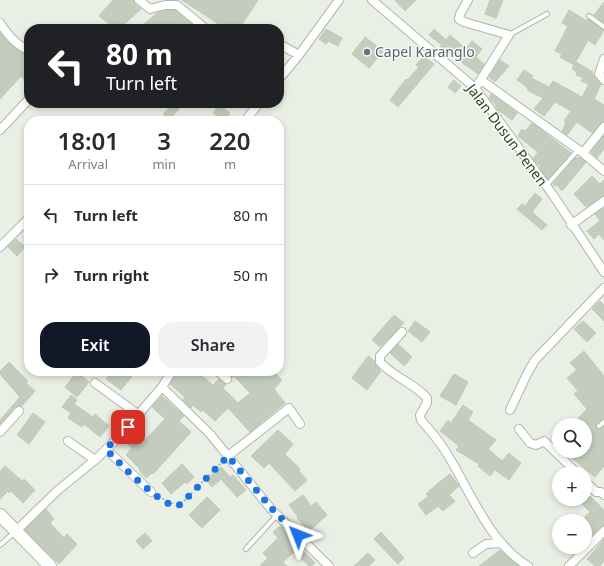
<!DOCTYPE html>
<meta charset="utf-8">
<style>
:root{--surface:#fff;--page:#f2f2f3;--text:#2b2b33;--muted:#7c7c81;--line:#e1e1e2;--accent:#111827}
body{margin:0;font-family:"Noto Sans",sans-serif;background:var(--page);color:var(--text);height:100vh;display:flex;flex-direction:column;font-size:15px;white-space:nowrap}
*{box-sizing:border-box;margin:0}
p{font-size:13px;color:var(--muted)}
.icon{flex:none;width:22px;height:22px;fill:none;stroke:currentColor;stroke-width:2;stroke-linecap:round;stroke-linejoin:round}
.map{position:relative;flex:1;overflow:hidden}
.drawer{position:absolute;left:24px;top:116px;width:260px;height:260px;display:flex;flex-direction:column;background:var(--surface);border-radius:16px;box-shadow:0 2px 6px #0003}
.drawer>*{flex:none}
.top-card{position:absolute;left:24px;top:24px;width:260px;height:84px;border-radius:16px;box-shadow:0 2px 6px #0003;background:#202124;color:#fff;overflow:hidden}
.tools{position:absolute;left:552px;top:418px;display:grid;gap:8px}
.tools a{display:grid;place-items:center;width:40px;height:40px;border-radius:50%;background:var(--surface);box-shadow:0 2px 6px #0003;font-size:20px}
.pin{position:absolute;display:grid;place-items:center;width:34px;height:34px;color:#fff;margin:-17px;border-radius:8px;box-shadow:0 2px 6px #0006}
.me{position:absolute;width:44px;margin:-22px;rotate:315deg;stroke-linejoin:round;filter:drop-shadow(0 0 3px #0008)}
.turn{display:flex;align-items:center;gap:14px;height:84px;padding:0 16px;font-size:18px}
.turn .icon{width:52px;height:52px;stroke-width:2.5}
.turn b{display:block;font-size:28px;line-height:34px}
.eta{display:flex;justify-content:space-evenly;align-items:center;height:68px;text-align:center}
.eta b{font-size:24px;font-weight:600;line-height:28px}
.primary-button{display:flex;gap:8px;margin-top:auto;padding:8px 16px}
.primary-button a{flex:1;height:46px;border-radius:16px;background:var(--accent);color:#fff;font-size:16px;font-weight:600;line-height:46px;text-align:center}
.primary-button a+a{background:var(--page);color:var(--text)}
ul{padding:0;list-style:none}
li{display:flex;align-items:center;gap:12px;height:60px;padding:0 16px;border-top:1px solid var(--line)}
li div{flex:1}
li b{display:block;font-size:15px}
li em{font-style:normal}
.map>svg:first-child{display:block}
.building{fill:#c4cdbd;stroke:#bfcab7}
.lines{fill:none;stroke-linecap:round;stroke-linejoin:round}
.lane-casing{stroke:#adb8a7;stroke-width:6}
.street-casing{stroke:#adb8a7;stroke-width:10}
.secondary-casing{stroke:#afbfa6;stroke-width:14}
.path{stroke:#94b584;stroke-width:1.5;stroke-dasharray:2 3;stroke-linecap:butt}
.lane{stroke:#fff;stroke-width:4}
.street{stroke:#fff;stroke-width:8}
.secondary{stroke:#fff;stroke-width:12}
.route{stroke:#1a73e8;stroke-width:7;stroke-dasharray:0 12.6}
.worship-dot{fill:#6b7280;stroke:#f9fbf7;stroke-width:1.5}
.labels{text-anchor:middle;stroke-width:3;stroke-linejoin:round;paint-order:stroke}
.worship-label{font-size:14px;fill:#5b616d;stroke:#f9fbf7;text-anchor:start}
.street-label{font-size:14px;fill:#2c4322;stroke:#f9fbf7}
</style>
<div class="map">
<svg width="604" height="566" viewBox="0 0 604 566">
<rect width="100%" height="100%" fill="#eaefe5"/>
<path class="building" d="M113,0H134L135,4L141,9L119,29H104L109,24L99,16Z
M182,0H258L239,29H226Z
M395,0H416L405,11Z
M490,0H503L496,18L485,14Z
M604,2V23L594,15Z
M168,10H175L197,29H138L157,13Z
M569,10L587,21L588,19L604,30L595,45L588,40L574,65L560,57L562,54L555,51L568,26L562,23Z
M326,29L342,38L338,46L328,41L326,44L319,39Z
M434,29L446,40L450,35L466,49L472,41L482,49L476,57L484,64L478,74L440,47L442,45L429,35Z
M0,33L13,47L29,57V84L21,76L0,99Z
M365,37L383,51L369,68L352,54Z
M424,56L434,64L398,107L390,100L406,79L407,80L419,67L416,65Z
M500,60L509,66L495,82L489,77Z
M576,62L593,72L592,74L601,84L594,99L604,105V122L600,124L592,133L577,122L567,135L562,131L566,123L564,121L571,111L555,102L544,116L534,109L543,98L527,90L528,88L517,80L524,70L533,76L531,78L549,87L553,81L582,97L589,84L581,81L583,78L576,75L577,72L572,69Z
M454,80L461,86L455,93L448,87Z
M491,94L517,113L512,120L498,110L495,104L489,98Z
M173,104L179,109L169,120L163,114Z
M219,105L230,113L225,121L213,113Z
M532,123L571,153L548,179L540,168L541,167L533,159L538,152L518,136L522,129L525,131Z
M604,136V149L597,158L591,152Z
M576,157L578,159L579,157L586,162L562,191L557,185L555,186L553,184Z
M592,176L600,184L604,180V196L586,207L574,194Z
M535,193L542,199L532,212L547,225L542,230L517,209L522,204L525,206Z
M604,208V240L599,234L594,239L587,231L600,221L595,214Z
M16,239L25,247L17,256L8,247Z
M600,301L604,305V321L592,309Z
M394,315L404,323L380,347L372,340Z
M415,321L430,332L422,342L408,331Z
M583,321L596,333L587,342L574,329Z
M398,344L412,357L404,366L390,353Z
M584,351L604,376V419L597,423L596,426L599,429L604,426V466L595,477L572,458L566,451H585V425H572L587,409L574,394L578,391L567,378L577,370L570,363Z
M368,356L374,361L376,366L381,371L367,390L352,378Z
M9,362L28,381L26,383L35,391L22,406L15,407L0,424V420L20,397L0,374V371Z
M112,371H126L132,376L121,390L106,379Z
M179,371H196L213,385L219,379L227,384L223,388L238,403L250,393L234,376L232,378L226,371H273L282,380L274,389L285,403L250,432L228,408L215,421L203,410L201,412L193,405L191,408L183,400L185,397L170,384Z
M77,372L89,382L77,397L65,387Z
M454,374L468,382L456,405L440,396Z
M71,395L77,400L74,404L93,417L95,414L109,426L100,437L84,424L82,427L68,418L71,413L62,407Z
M162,396L184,416L179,421L191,432L153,474L152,473L146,478L139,470L140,469L126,455L132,448L125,442L136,431L145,440L165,419L152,407Z
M463,405L473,412L468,420L496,440L488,449L502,461L509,453L521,463L509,480L495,470L490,476L478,466L479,464L456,450L459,446L440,431L448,420L451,423Z
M33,413L45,422L29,444L17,435Z
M278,430L293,444L285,454L300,469L298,470L307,480L295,491L269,463L264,468L251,456Z
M182,464L194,477L187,484L185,482L171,494L162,483Z
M5,466L22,481L24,479L35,490L23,503L11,491L9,493L8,491L0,499V472Z
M221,467L230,477L233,475L246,490L237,497L221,479L212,487L206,480Z
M450,474L459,486L449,495L455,501L443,511L438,506L426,515L418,504L429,496L426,494L437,484Z
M303,495L311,506L316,502L327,515L309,531L297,518L298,517L289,505Z
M590,496L604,510V526L600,527L587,540L585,539V517L590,512L582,504Z
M207,497L220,510L202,528L189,515Z
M46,509L54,519L50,523L64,538L67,534L77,544L59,564L25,530Z
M280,526L315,563L312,566H309L294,552L283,562L287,566H260L268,558L263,553L278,538L273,532Z
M381,532L404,558L398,564L374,539Z
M145,533L152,541L143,549L136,541Z
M604,539V561L600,566H595L587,559Z
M500,550L519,566H479Z
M368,553L375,560L369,566H354Z"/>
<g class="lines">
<defs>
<path id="lane" d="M589,16L604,27
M509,35L547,14
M546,186L578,150
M599,426L604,422
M0,545L15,532
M246,549L277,515"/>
<path id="street" d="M139,0L150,9L165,5H177L206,29
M372,0L475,88L553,195L604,272
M468,0L460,14L459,19L464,22L509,35L478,84
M0,23C6,33 18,47 29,50
M279,44L299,55
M604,59L599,74L604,80
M279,79L299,55L339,0
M481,80L583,153L604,171
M245,121L259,103
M0,130L29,99
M583,153L604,127
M571,225L604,201
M0,247L29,218
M402,332L380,356V362C393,377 414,383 427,398V403L420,415L421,420C428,428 435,436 442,446C468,484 486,541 528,566
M218,371L227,379
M95,383L139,415
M162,387L210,434L271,509L329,566
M510,410L527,374L535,360L604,288
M519,429L530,443L536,445L544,441L577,473
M0,432L19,411
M68,441L95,460
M106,449L151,492
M228,456L289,408L300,424
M585,481L596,492H601L604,495
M15,532L57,491L95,460L118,438L162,387L172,371
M473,553L486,544L501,543
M569,566L604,531"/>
<path id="secondary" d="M0,515L50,566"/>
</defs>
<use href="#lane" class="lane-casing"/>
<use href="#street" class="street-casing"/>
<use href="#secondary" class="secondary-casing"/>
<path class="path" d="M158,496L177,506L182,503L222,462"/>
<use href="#lane" class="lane"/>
<use href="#street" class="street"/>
<use href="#secondary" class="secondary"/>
</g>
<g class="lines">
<path class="route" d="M128,427L106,449C117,461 161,506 177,506C179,506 180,504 182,503L228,456L272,509L298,535"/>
</g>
<circle class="worship-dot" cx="367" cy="52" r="4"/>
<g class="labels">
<g class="worship-label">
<text x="375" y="57">Capel Karanglo</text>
</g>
<g class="street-label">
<text transform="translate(507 135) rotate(53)" y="5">Jalan Dusun Penen</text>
</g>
</g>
</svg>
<div class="tools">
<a><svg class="icon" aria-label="search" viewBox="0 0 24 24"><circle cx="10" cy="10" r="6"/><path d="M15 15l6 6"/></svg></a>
<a>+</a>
<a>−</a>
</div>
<div class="pin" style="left:128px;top:427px;background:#d93025"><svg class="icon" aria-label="arrive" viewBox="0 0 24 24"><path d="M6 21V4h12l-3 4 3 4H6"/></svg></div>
<svg class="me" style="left:298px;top:535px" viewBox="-20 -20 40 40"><path d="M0-17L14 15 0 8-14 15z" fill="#1a73e8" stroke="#fff" stroke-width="4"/></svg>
<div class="top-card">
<div class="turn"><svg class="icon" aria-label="left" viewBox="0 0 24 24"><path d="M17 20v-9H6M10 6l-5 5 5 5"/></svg><div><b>80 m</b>Turn left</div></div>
</div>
<section class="drawer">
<div class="eta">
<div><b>18:01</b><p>Arrival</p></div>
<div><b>3</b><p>min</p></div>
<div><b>220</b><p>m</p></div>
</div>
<ul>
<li><svg class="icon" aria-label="left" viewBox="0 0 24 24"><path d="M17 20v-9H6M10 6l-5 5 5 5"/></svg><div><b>Turn left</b></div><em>80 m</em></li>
<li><svg class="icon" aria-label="right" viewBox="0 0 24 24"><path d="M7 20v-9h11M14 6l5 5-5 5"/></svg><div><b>Turn right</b></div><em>50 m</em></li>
</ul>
<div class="primary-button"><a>Exit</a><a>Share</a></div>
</section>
</div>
